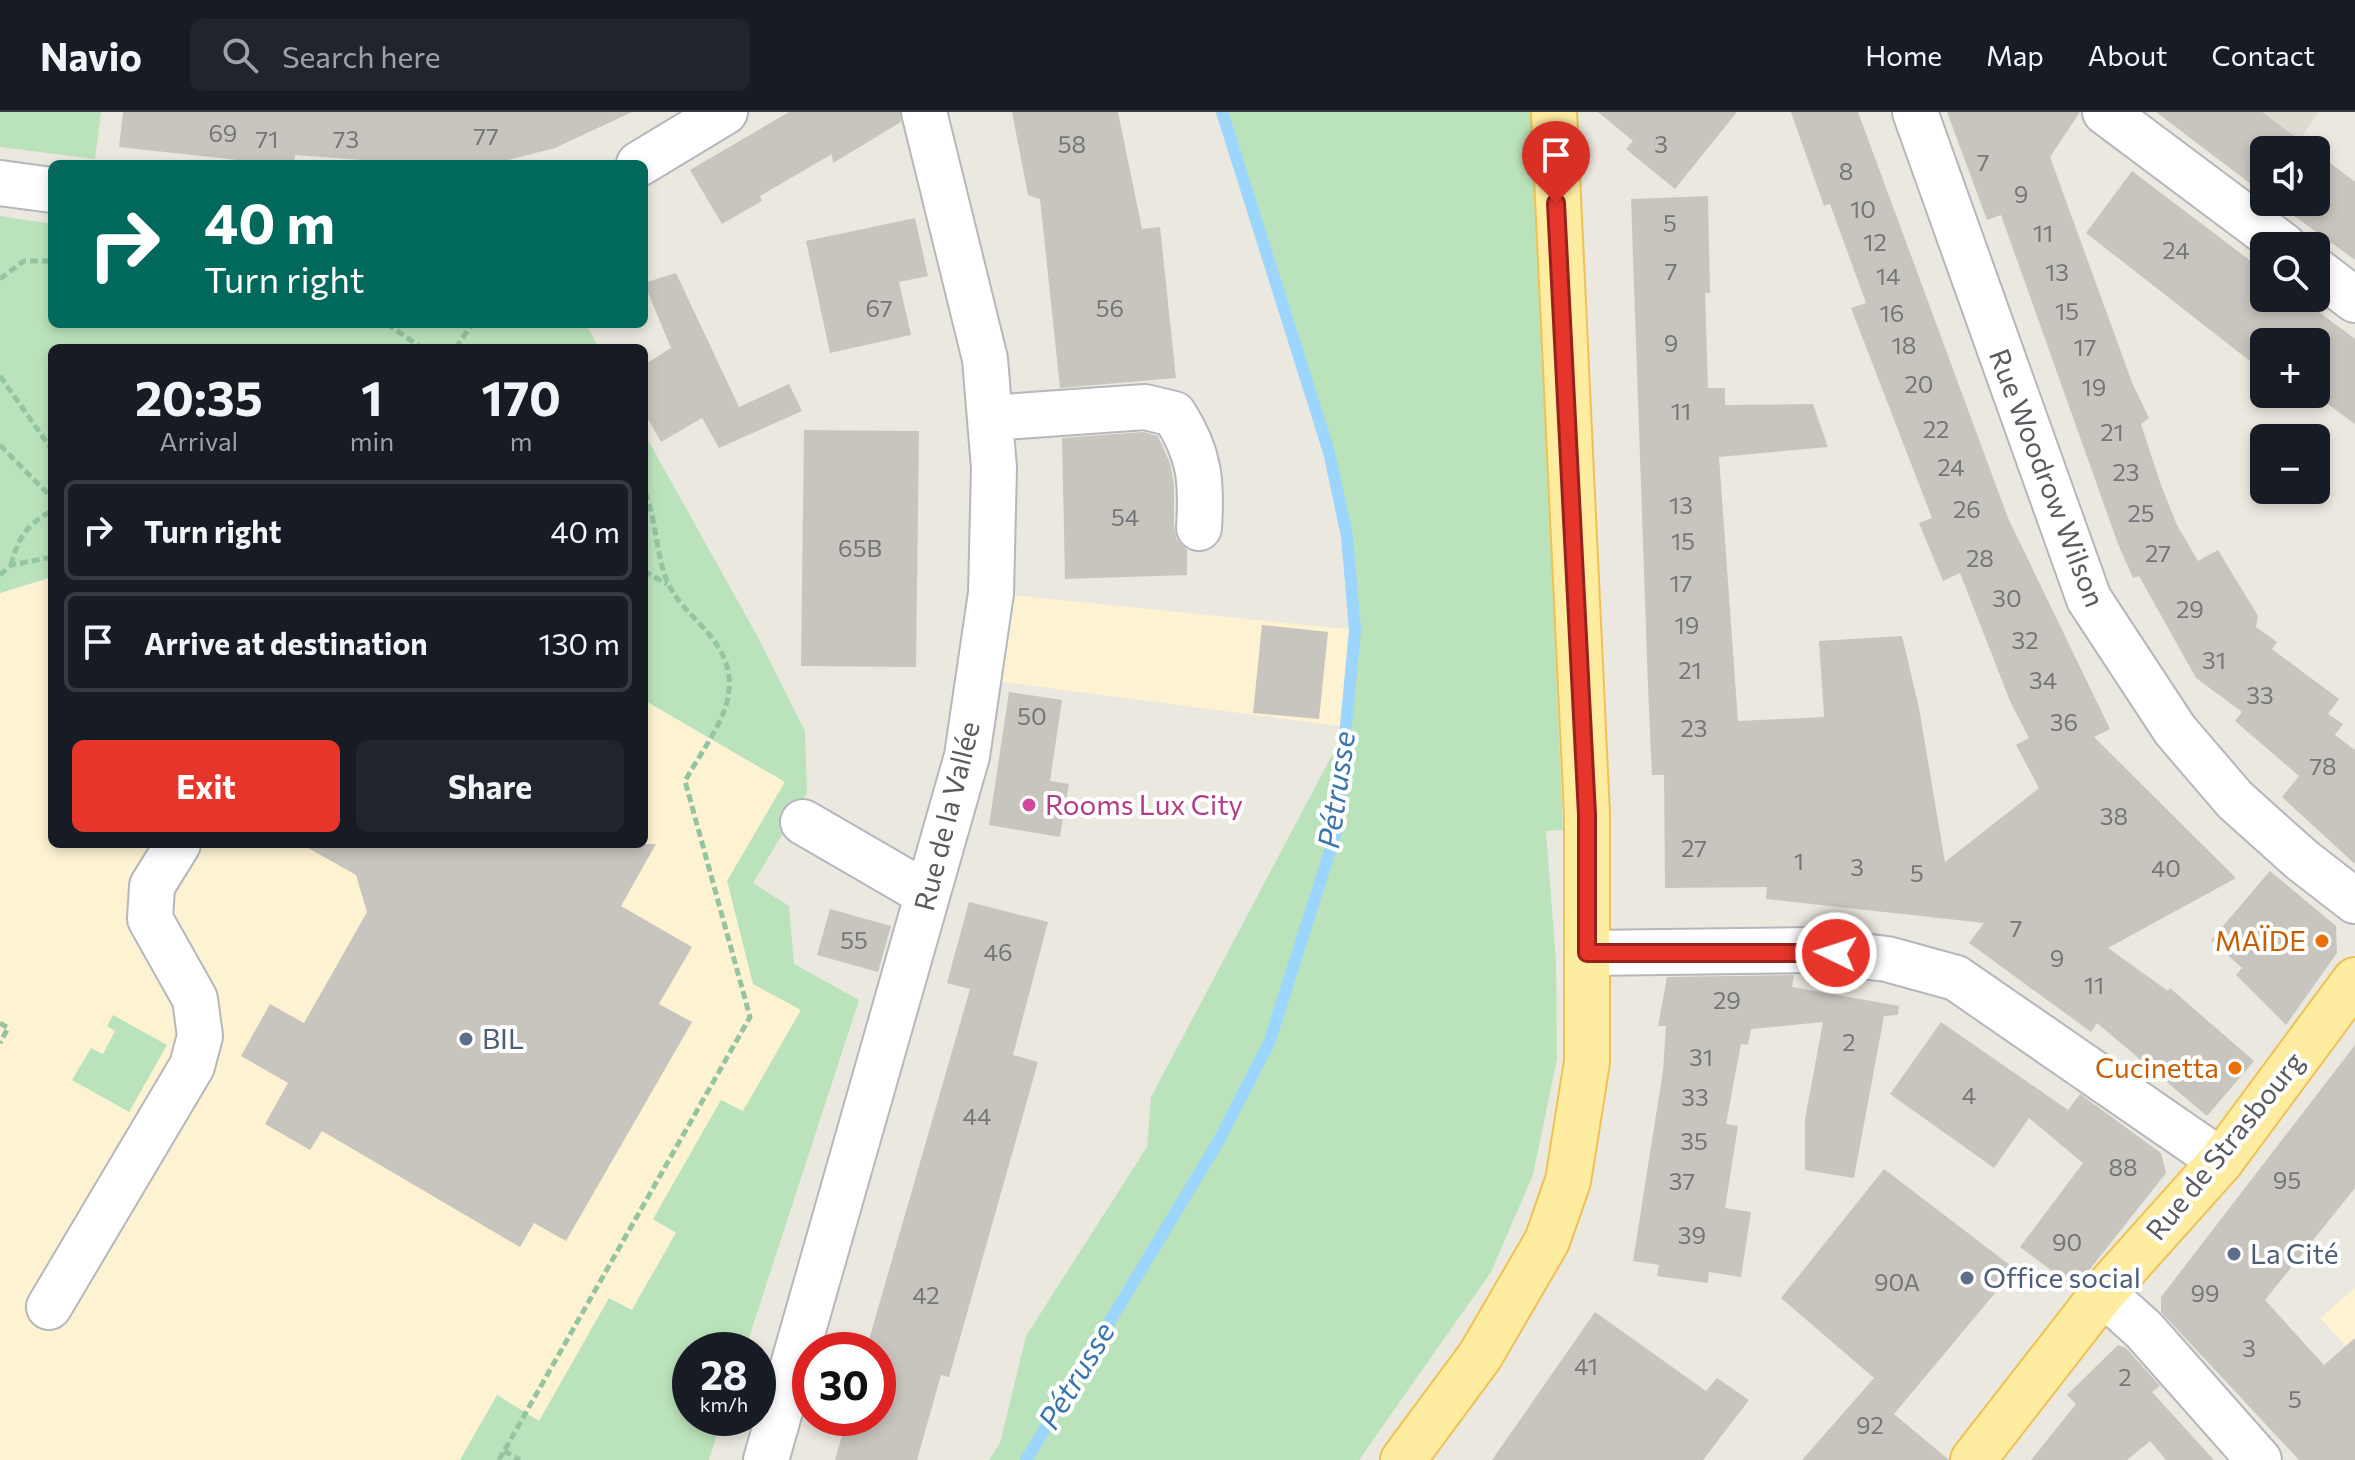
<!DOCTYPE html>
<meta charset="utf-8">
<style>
:root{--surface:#171b24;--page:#20242c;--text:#f1f3f6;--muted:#9ea1a6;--line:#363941;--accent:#e6352a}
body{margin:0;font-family:Commissioner,sans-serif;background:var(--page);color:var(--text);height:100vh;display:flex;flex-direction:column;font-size:30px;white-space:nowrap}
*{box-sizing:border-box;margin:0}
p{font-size:26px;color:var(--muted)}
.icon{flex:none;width:44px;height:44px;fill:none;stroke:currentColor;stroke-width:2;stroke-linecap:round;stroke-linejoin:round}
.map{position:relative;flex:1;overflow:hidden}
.side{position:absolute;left:48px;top:232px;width:600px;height:504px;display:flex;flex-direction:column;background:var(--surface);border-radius:12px;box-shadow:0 4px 12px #0003}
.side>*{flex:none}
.banner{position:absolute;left:48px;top:48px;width:600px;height:168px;border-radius:12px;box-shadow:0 4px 12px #0003;background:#00695c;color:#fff;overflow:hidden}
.fabs{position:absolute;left:2250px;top:24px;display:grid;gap:16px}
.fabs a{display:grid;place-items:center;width:80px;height:80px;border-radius:12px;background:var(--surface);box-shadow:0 4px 12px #0003;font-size:40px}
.speed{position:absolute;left:672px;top:1220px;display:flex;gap:16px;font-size:40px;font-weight:700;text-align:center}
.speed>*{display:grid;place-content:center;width:104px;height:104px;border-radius:50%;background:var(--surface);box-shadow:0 4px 12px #0003;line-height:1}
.speed small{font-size:20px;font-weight:400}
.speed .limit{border:12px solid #d22;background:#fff;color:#111}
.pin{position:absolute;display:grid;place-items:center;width:68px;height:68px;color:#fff;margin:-82px -34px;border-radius:50% 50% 50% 0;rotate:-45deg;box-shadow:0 0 8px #0007}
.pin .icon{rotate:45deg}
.me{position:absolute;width:88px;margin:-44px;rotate:274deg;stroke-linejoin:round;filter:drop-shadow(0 0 6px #0008)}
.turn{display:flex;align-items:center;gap:28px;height:168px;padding:0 24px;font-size:36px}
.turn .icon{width:104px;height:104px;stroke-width:2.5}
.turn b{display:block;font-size:56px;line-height:68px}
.eta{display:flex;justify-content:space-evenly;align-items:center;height:136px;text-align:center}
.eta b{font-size:48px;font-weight:700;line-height:56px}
.action{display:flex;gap:16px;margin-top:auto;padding:16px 24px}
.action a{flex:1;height:92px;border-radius:12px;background:var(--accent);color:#fff;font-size:32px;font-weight:700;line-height:92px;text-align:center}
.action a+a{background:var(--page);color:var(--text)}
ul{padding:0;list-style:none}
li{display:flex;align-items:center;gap:24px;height:100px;margin:0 16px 12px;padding:0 8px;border:4px solid var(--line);border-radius:12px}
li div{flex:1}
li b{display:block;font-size:30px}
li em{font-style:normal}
header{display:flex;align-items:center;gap:48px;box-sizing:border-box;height:112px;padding:0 40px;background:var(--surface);border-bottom:2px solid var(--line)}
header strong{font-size:38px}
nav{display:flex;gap:44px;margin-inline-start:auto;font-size:28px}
.search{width:560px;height:72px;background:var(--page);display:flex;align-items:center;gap:20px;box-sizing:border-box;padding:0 28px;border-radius:12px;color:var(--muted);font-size:30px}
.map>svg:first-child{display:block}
.commercial{fill:#fdf2d2}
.education{fill:#dddad0}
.green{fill:#bbe3bb}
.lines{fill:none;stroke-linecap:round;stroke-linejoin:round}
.stream{stroke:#9cd5fe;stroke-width:12}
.building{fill:#c8c5be}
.minor-casing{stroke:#b5b7bc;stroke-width:48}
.major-casing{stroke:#efc154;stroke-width:48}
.path{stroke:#94c4a0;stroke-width:5;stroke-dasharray:8 4;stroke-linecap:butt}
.minor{stroke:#fff;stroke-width:44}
.major{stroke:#feeda1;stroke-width:44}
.route-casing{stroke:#96221b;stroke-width:20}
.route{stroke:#e6352a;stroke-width:14}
.hotel-dot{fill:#d1479c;stroke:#fff;stroke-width:3}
.food-dot{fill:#e8710a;stroke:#fff;stroke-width:3}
.service-dot{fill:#5c6f8a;stroke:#fff;stroke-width:3}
.labels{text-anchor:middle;stroke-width:8;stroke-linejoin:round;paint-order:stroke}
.number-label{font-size:24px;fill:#747678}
.street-label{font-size:28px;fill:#585c60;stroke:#fff}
.hotel-label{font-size:28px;fill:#b23c85;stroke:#fff;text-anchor:start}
.food-label{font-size:28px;fill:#c56008;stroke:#fff;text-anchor:end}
.service-label{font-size:28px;fill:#4e5e75;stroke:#fff;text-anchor:start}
.water-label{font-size:30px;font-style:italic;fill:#3b75ae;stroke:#fff}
</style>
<header>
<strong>Navio</strong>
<div class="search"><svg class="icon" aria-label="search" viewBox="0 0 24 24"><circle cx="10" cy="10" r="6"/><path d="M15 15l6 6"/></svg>Search here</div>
<nav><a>Home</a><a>Map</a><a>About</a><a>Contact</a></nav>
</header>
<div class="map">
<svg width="2355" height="1348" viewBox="0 0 2355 1348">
<rect width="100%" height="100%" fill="#ebe8df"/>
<path class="commercial" d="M52,465V732H644V588L785,670L727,770L801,897L743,1000L721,989L654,1107L676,1120L631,1199L609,1187L539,1309L497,1283L460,1348H0V481Z
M991,481L1355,518L1347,615L979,567Z
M2355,1176V1243L2320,1206Z"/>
<path class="education" d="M2261,0H2318L2300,28Z"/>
<path class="green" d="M0,0H101L95,47L0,35Z
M1222,0H1533L1563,718L1546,719L1556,849L1557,947L1533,1063L1491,1160L1359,1348H989L1000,1331L1026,1224L1147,1035L1151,985L1347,615L1355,518L1347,424L1329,340Z
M0,104L52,112V212H586L599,236H52V465L0,481Z
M644,321L759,527L805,619L807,681L753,771L789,794L794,852L859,888L745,1238H690V1306H722L709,1348H460L497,1283L539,1309L609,1186L632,1198L676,1121L653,1107L721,988L743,999L801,898L753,872L727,769L785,670L644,588Z
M113,903L167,933L129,1000L72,968L91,936L103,942L115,919L107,914Z"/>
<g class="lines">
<path class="stream" d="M1026,1348L1217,1032L1269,931L1336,720L1355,518L1347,424L1329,340L1222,0"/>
</g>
<path class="building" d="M123,0H632L555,36L492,52H416L295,43L294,52H273L119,35Z
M789,0H900L901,10L833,51L832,42L760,84L762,89L722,112L690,58Z
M1012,0H1118L1142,117L1160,115L1176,266L1060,276L1040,87L1028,83Z
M1598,0H1737L1675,77L1626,37L1633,29Z
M1791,0H1858L2008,406L2110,617L2094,625L2236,766L2108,836L2168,879L2170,876L2254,949L2207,1004L2097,911L2091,920L1969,831L1984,811L1766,787L1767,775L1665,776L1664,663H1652L1648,575L1631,87L1708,84L1710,181H1705L1708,276H1725V293L1813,292L1828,335L1719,345L1738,609L1824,605L1819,529L1902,524L1919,596L1945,750L2039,676L2016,633L2029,626L2010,589L1960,461L1943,469L1919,411L1932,406L1851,196L1866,191L1830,92L1824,94Z
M1947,0H2080L2050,45L2133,273L2149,306L2141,312L2161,373L2177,413L2198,449L2218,438L2258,504L2256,515L2277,530L2272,537L2339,587L2328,602L2343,612L2335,623L2355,638V752L2282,685L2299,664L2235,609L2242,600L2196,566L2139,464L2133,466L2118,432L2001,103L1987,108Z
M2156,0H2262L2313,38H2264V82Z
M2316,40L2355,70V148L2275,90H2316Z
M2132,59L2264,159V186H2300L2355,227V312L2314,282L2316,230H2264V260L2086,121Z
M915,106L928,164L899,170L911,223L830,241L806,129Z
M676,161L739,295L789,272L802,299L719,336L702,306L661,330L644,300V253L671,236L644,171Z
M804,318L919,319L916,555L801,554Z
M1143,320L1158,324L1170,351L1174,373V415L1177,428L1187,438V463L1065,467L1062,326Z
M1262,513L1328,520L1319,607L1253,601Z
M1009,580L1062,588L1050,669L1069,672L1060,725L989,713Z
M301,732H656L621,794L692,835L659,892L692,910L566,1129L534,1111L520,1135L322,1019L310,1038L265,1012L288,971L241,944L270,892L304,911L367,800L356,763Z
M2270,759L2336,814L2337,841L2286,913L2236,863L2242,856L2211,828Z
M969,790L1048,810L1013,943L1038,950L949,1265L941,1263L917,1348H835L847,1306H878V1238H866L970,877L947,871Z
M830,797L891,814L878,860L817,843Z
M1794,863L1792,875L1899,894L1898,903L1884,904L1854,1066L1805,1058V1007L1823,910L1751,917L1748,933L1741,932L1726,1012L1738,1014L1725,1096L1751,1100L1741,1165L1709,1160L1708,1171L1657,1164L1659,1153L1633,1149L1663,959L1666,914H1658L1667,865Z
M1941,910L2068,998L2080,982L2161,1041L2166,1061L2075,1176L2020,1135L2083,1051L2029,1006L1994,1056L1890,982Z
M2355,933V1076L2265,1188L2324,1253L2355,1226V1348H2299L2161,1200V1185Z
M1884,1057L2015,1157L1894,1302L1949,1348H1802L1874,1266L1781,1186Z
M1595,1200L1706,1279L1717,1266L1749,1288L1703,1348H1492Z
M2118,1233L2126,1236L2160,1274L2152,1280L2214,1348H2166L2150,1329L2127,1348H2031L2076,1292L2067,1283Z"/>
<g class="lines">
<defs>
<path id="minor" d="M1915,0L2089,487L2175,618L2235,688L2302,748L2355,789
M2105,0L2284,134
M639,52L725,0
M0,71L52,78
M2316,158L2355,188
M990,306L1145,295L1174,302C1200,342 1202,370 1199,416
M803,710L927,782
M1587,841L1811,838L1887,847L1956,866L2221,1049
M2103,1181L2144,1218L2259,1348
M49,1195L192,954L200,924L195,887L150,807L152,774L178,732
M766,1348L967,644L991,481L994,356L985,247L924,0"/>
<path id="major" d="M1403,1348L1480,1244L1547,1129L1568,1069L1587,950V703L1554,0
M1973,1348L2103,1181L2221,1049L2355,868"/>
</defs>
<use href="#minor" class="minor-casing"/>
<use href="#major" class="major-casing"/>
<path class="path" d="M0,167L24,149H52
M387,212L422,236
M456,236L472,212
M0,264L52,338
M0,333L52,386
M11,453C18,426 27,412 52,399
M644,459L667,472
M0,463L11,453L52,445
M0,911L8,916L0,931
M504,1339L520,1348
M499,1348L750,905L685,669C712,620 753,579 712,526C699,509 678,492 669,473C656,448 657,407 644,378"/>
<use href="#minor" class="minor"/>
<use href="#major" class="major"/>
</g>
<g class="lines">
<defs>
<path id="route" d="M1556,91L1587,703V841H1836"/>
</defs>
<use href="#route" class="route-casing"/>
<use href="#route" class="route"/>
</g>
<circle class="hotel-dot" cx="1029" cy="693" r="8"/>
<g class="food-dot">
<circle cx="2322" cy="829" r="8"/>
<circle cx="2235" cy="956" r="8"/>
</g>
<g class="service-dot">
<circle cx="466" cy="927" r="8"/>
<circle cx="2234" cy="1142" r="8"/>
<circle cx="1967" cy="1166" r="8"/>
</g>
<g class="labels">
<g class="number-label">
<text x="223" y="30">69</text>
<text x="486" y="33">77</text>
<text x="267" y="36">71</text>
<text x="346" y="36">73</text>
<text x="1072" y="41">58</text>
<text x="1661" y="41">3</text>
<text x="1983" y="59">7</text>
<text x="1846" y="68">8</text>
<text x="2021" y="91">9</text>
<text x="1863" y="106">10</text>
<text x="1670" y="120">5</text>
<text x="2043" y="130">11</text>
<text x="1875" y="139">12</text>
<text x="2176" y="147">24</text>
<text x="1671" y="168">7</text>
<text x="2057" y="169">13</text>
<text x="1888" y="173">14</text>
<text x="879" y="205">67</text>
<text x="1110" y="205">56</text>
<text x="2067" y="208">15</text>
<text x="1892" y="210">16</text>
<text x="1671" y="240">9</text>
<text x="1904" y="242">18</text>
<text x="2085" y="244">17</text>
<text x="1919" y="281">20</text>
<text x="2094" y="284">19</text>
<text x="1681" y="308">11</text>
<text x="1936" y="326">22</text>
<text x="2112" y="329">21</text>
<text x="1951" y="364">24</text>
<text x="2126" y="369">23</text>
<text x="1681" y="402">13</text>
<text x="1967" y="406">26</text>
<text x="2141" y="410">25</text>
<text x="1125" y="414">54</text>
<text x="1683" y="438">15</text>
<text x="860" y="445">65B</text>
<text x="2158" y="450">27</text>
<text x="1980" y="455">28</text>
<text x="1681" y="480">17</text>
<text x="2007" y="495">30</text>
<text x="2190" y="506">29</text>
<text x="1687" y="522">19</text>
<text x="2025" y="537">32</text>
<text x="2214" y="557">31</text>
<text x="1690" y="567">21</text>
<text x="2043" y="577">34</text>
<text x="2260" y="592">33</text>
<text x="1032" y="613">50</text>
<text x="2064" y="619">36</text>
<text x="1694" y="625">23</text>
<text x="2323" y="663">78</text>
<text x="2114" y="713">38</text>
<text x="1694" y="745">27</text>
<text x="1799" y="758">1</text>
<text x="1857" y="764">3</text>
<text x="2166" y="765">40</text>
<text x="1917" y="770">5</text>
<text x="2016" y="825">7</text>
<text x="854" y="837">55</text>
<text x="998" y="849">46</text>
<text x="2057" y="855">9</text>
<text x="2094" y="882">11</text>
<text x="1727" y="897">29</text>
<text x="1849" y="939">2</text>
<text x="1701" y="954">31</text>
<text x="1969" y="992">4</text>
<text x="1695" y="994">33</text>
<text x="977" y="1013">44</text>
<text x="1694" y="1038">35</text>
<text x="2123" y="1064">88</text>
<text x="2287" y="1077">95</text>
<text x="1682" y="1078">37</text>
<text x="1692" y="1132">39</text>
<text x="2067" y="1139">90</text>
<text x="1897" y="1179">90A</text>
<text x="2205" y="1190">99</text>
<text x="926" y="1192">42</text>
<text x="2249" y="1245">3</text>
<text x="1586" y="1263">41</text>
<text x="2125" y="1274">2</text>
<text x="2295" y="1296">5</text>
<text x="1870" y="1322">92</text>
</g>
<g class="street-label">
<text transform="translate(2047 366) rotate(69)" y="10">Rue Woodrow Wilson</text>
<text transform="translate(947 704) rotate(-76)" y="10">Rue de la Vallée</text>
<text transform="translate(2225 1034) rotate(-51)" y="10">Rue de Strasbourg</text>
</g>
<g class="hotel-label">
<text x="1045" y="703">Rooms Lux City</text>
</g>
<g class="food-label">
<text x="2306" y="839">MAÏDE</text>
<text x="2219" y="966">Cucinetta</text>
</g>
<g class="service-label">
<text x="482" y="937">BIL</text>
<text x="2250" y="1152">La Cité</text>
<text x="1983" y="1176">Office social</text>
</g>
<g class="water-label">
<text transform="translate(1337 678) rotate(-82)" y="10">Pétrusse</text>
<text transform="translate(1077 1264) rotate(-59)" y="10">Pétrusse</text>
</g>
</g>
</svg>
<div class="fabs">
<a><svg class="icon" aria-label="sound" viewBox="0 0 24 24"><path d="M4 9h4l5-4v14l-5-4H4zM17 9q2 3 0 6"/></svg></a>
<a><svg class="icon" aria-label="search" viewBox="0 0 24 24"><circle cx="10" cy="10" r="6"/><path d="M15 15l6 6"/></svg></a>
<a>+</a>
<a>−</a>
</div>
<div class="speed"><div>28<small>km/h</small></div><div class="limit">30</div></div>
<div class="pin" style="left:1556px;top:91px;background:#d93025"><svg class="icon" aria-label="arrive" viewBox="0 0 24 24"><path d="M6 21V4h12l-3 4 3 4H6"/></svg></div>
<svg class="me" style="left:1836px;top:841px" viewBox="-20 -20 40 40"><circle r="17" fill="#e6352a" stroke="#fff" stroke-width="3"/><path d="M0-11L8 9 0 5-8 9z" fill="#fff"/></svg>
<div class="banner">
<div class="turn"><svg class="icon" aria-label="right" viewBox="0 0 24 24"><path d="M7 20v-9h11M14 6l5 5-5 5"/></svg><div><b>40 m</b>Turn right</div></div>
</div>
<section class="side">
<div class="eta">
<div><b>20:35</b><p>Arrival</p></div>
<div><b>1</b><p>min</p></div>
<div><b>170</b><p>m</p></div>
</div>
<ul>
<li><svg class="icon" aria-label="right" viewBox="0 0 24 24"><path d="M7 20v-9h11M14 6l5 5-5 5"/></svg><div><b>Turn right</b></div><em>40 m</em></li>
<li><svg class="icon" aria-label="arrive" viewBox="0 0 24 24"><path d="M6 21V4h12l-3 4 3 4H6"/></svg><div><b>Arrive at destination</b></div><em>130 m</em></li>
</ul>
<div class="action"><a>Exit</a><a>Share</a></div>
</section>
</div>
